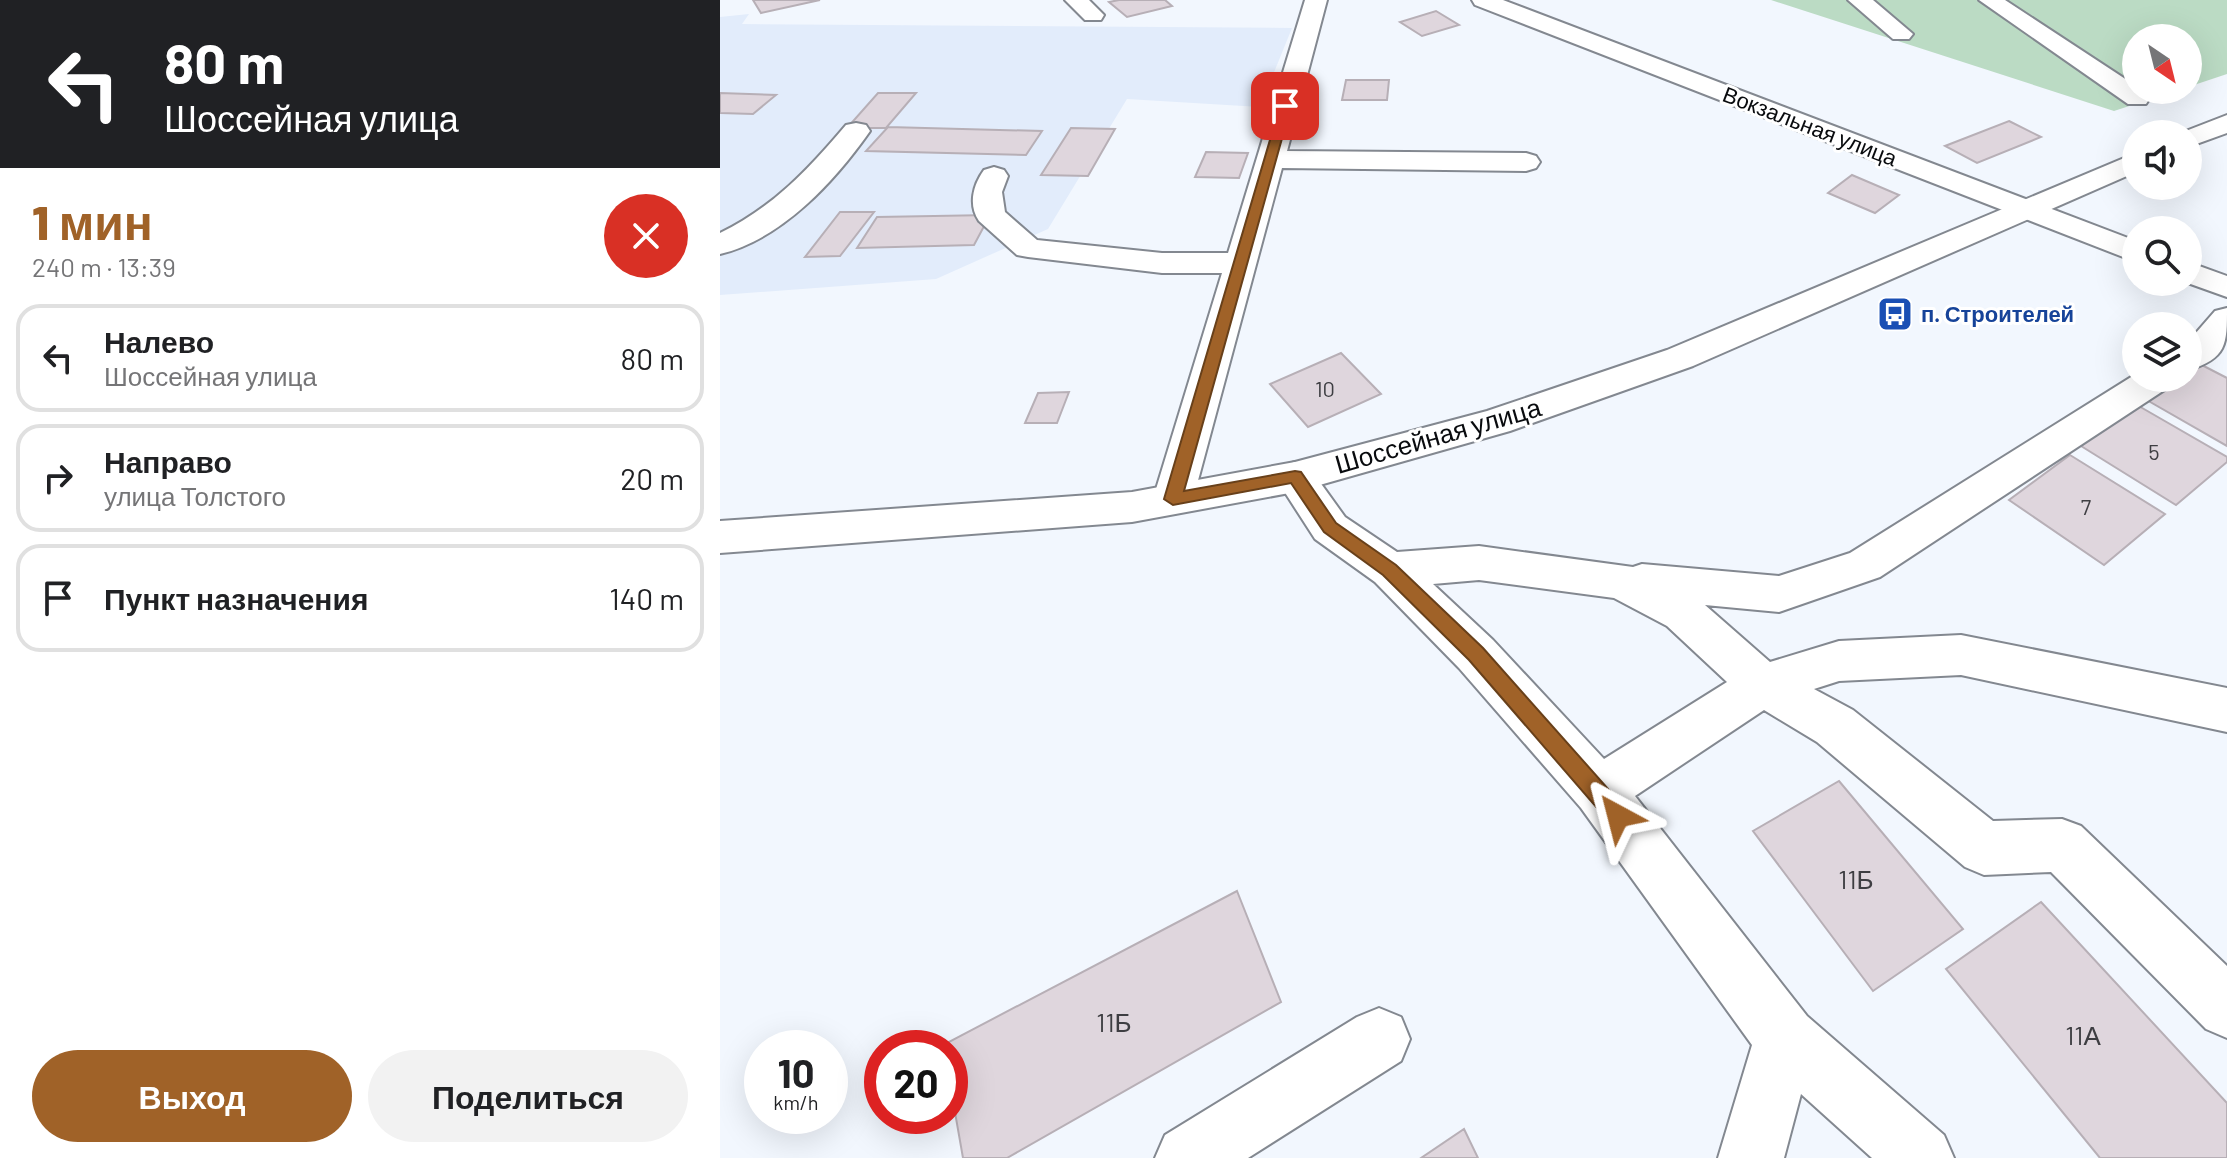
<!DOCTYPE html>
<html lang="ru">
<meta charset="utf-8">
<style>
:root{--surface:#fff;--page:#f2f2f2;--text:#202124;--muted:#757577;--line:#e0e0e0;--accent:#a06228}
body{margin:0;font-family:Barlow,sans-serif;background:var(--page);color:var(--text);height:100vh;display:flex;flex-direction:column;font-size:30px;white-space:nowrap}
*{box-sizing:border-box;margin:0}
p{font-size:26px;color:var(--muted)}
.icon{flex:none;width:44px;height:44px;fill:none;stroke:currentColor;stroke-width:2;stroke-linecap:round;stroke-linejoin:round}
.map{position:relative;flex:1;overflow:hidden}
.sheet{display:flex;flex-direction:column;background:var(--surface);width:720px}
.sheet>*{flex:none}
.hud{background:#202124;color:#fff;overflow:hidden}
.needle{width:52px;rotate:145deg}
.buttons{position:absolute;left:1402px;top:24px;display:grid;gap:16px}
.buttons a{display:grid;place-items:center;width:80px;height:80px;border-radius:50%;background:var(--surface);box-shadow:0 8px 32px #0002;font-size:40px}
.speed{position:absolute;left:24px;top:1030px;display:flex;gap:16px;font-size:40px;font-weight:700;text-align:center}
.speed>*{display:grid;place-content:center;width:104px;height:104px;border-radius:50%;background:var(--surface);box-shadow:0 8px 32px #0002;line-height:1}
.speed small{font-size:20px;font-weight:400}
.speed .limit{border:12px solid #d22;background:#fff;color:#111}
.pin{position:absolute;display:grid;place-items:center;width:68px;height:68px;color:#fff;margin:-34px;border-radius:16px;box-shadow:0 4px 12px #0006}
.me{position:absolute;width:88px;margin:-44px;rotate:322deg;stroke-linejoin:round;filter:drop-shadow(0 0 6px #0008)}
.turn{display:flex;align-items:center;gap:28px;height:168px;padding:0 32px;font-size:36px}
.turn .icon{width:104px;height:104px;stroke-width:2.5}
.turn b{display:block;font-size:56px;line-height:68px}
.round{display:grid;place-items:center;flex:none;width:84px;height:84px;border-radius:42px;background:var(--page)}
.head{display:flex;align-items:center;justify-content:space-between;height:136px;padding:0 32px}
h1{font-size:48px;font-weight:800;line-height:60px;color:var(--accent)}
.primary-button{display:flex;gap:16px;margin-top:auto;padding:16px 32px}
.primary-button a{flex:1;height:92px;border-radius:48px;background:var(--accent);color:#fff;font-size:32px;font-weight:800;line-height:92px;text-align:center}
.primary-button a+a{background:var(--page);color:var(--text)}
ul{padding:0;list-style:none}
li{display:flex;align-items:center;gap:24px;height:108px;margin:0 16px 12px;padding:0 16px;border:4px solid var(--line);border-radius:24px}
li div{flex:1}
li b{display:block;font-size:30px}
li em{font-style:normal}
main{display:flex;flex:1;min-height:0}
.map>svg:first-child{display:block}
.built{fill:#e2ecfb}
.green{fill:#bbdbc4}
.building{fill:#dfd6dd;stroke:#b7afb6;stroke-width:2}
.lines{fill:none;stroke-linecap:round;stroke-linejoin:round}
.minor-casing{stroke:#838890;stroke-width:4}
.major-casing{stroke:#838890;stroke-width:4}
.minor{fill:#fff;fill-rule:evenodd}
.major{fill:#fff;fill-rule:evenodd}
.route{fill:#a06228;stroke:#68401a;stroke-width:2}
.labels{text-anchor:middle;stroke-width:6;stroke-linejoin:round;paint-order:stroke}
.far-street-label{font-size:22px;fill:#090b0e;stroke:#fff}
.far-transit-label{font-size:22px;font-weight:bold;fill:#164399;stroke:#fff;text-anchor:start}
.number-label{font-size:22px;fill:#3e3e42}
.street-label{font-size:26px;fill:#090b0e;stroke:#fff}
.near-number-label{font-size:26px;fill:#3e3e42}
</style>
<main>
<section class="sheet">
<div class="hud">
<div class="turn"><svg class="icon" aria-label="left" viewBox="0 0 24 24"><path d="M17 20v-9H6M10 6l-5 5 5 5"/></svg><div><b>80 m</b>Шоссейная улица</div></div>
</div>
<div class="head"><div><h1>1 мин</h1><p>240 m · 13:39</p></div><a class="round" style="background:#d93025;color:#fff"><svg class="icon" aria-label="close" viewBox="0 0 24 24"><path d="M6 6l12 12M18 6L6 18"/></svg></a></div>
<ul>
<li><svg class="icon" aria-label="left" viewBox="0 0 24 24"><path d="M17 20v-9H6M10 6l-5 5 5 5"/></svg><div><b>Налево</b><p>Шоссейная улица</p></div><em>80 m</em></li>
<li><svg class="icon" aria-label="right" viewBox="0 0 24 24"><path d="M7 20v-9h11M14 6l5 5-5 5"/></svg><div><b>Направо</b><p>улица Толстого</p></div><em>20 m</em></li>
<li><svg class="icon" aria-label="arrive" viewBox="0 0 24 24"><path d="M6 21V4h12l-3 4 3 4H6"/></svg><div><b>Пункт назначения</b></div><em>140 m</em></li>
</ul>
<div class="primary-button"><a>Выход</a><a>Поделиться</a></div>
</section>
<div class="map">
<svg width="1507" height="1158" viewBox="0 0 1507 1158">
<rect width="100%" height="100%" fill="#f2f7fe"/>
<path class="built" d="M29,14L22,24L572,28L540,107L407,99L328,229L216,279L0,295V17Z"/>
<path class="green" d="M1051,0H1507V74L1468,87V38H1416V90H1458L1394,111Z"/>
<path class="building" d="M33,0H100L41,13Z
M399,0H445L452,6L407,17L389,2Z
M716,11L739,25L702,36L680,22Z
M626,80H669L667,100H622Z
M0,93L56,95L33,114L0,113Z
M158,93H196L166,128H127Z
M1289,121L1321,137L1257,163L1225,146Z
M168,127L322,131L306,155L146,151Z
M351,128L395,129L368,176L321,175Z
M486,152L528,153L519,178L475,177Z
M1132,175L1179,195L1155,213L1108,193Z
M120,212H154L120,256L85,257Z
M270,215L254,245L137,248L157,217Z
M621,353L661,394L588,427L550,384Z
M1476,362L1507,378V446L1425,399L1454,378H1468V368Z
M349,392L337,423H305L318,393Z
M1417,405L1507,457V462L1456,505L1361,446Z
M1350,455L1445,514L1384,565L1289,500Z
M1119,781L1243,929L1153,991L1033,831Z
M517,891L561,1002L287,1158H243L230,1084V1048H223V1045Z
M1321,902L1507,1103V1158H1380L1226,969Z
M744,1129L758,1158H701Z"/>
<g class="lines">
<defs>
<path id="minor" d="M345,0H369L384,15L381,20H365Z
M585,0H607L567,151L806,153L816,156L820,162L816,168L806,171L562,168L473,499L467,510L453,514L439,510L433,499L502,273H442L308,257L297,255L259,221C248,205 253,185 264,170L274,167L284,170L288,176L282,192L285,212L317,240L442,253H508Z
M752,0H783L1416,241V262L755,5Z
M1128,0H1153L1193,34L1189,39H1173Z
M1259,0H1285L1416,86V90L1426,92L1430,98L1426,104H1408Z
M136,123L146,125L150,131C115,181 62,239 0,254V233C52,208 89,169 126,125Z
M1468,262L1507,276V297L1465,282H1468Z
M1507,308C1507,344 1507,359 1468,370V342L1495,311Z
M1416,374V378H1454L1449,387L1160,577L1059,612L985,605L1050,662L1119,641L1241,635L1507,688V732L1241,675L1119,681L1094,689L1133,710L1273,821L1342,819L1361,826L1507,966V1038L1486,1029L1331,872L1264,875L1245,867L1097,742L1044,710L915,796L1087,1016L1224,1135L1234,1158H1152L1081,1094L1064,1158H998L1032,1045L861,808L739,668L655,582L595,539L555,477L561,467L575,462L589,467L625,517L677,552L759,546L913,567L922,564L1059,576L1130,553ZM759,580L894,598L947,626L1007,682L884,759L773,640L713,584Z
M659,1008L681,1017L690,1039L681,1061L528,1158H435L445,1135L637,1017Z"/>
<path id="major" d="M1507,115V133L1468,147V134H1458Z
M1416,153V172L973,366L790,431L575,492L412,522L0,553V521L412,492L575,462L767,411L947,350Z"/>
</defs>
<use href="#minor" class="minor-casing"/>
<use href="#major" class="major-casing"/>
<use href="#minor" class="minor"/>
<use href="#major" class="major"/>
</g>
<path class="route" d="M565,103L571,106L464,491L575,471L581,472L616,523L676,565L763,648L905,808L909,816L905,823L898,826L890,823L749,660L663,575L604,532L571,483L453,505L444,499L560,106Z"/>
<defs>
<symbol id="bus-square" viewBox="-11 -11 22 22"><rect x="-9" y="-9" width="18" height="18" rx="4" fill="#1a4fb4" stroke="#fff"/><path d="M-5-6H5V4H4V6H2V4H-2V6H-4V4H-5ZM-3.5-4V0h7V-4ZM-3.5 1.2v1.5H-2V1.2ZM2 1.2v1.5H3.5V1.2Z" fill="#fff"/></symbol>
</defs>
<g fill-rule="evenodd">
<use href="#bus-square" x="1155" y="294" width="40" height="40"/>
</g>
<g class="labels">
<g class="far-street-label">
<text transform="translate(1090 126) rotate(21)" y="8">Вокзальная улица</text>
</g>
<g class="far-transit-label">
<text x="1201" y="322">п. Строителей</text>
</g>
<g class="number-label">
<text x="605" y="397">10</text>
<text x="1434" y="460">5</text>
<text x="1366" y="515">7</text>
</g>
<g class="street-label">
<text transform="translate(718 436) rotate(-16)" y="9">Шоссейная улица</text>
</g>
<g class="near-number-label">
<text x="1136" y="889">11Б</text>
<text x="394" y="1032">11Б</text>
<text x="1363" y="1045">11А</text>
</g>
</g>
</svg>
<div class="buttons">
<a><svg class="needle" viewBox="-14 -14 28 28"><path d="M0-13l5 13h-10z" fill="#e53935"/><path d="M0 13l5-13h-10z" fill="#757577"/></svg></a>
<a><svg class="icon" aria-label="sound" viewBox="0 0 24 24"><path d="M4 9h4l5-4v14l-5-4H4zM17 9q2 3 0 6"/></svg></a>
<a><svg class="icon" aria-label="search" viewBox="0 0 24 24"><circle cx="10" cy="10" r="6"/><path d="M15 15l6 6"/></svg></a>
<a><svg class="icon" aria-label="layers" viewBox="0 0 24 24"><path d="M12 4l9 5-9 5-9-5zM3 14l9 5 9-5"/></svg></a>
</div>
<div class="speed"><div>10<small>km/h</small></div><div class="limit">20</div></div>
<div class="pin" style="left:565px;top:106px;background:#d93025"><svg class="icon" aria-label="arrive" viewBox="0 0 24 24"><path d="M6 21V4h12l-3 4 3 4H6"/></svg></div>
<svg class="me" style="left:898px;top:816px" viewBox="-20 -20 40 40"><path d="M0-17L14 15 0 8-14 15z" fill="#a06228" stroke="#fff" stroke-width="4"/></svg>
</div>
</main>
